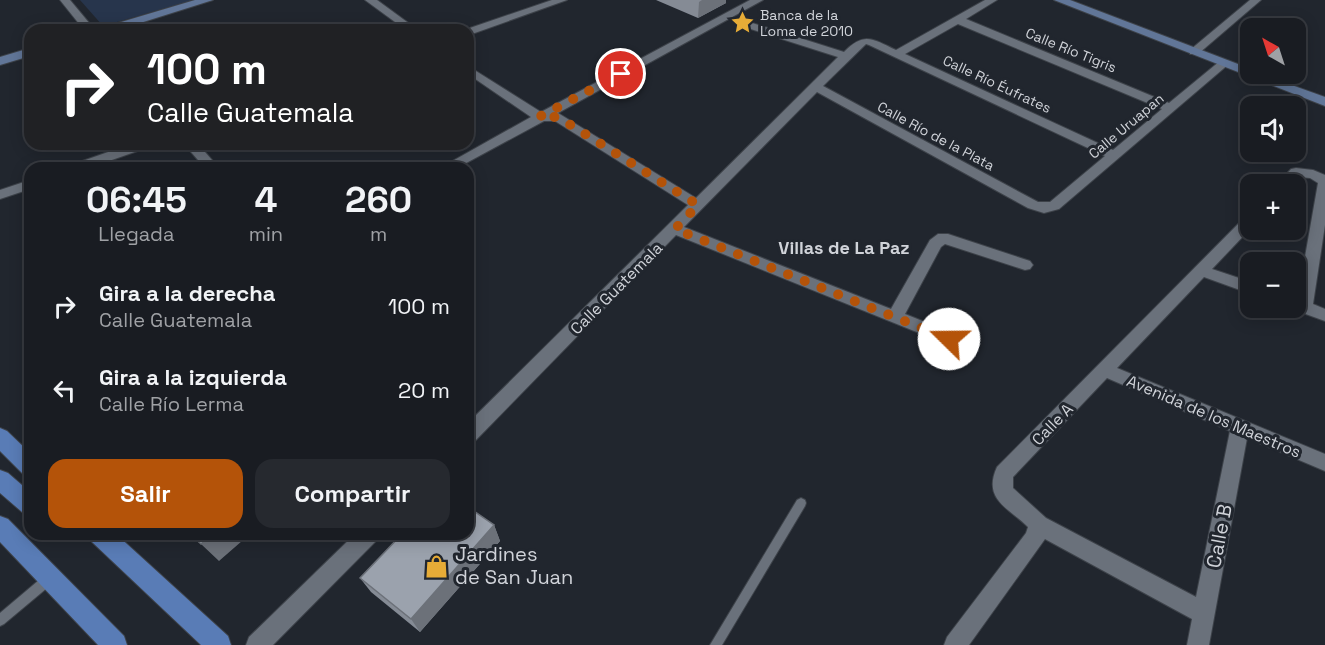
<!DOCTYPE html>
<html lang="es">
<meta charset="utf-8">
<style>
:root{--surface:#191c22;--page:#26292f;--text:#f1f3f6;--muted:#9fa1a5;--line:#373a40;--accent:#b45309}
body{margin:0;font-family:"Space Grotesk",sans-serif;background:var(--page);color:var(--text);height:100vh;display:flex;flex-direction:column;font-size:22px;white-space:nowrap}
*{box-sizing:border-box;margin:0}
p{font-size:20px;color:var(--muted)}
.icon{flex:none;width:33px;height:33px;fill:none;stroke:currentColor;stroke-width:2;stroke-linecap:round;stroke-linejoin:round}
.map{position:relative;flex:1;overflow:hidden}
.drawer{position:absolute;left:24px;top:162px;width:450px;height:378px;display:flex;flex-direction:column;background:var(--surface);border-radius:18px;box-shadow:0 3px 15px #0003,0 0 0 2px var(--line)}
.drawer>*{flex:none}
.guide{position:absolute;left:24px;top:24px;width:450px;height:126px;border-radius:18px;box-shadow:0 3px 15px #0003,0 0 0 2px var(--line);background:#202124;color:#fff;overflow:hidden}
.needle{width:39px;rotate:321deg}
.fabs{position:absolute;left:1240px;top:18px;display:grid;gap:12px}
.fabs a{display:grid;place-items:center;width:66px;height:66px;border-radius:12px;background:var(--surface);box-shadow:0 3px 15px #0003,0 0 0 2px var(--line);font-size:30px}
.pin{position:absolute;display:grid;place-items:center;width:51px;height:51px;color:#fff;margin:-26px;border:3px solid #fff;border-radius:50%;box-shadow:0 2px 6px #0007}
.me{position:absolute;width:66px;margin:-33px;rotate:292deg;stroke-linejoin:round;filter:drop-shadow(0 0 4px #0008)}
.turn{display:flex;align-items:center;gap:21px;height:126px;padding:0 24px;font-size:27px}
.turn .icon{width:78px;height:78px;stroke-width:2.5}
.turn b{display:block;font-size:42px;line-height:51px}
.eta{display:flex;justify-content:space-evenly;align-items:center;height:102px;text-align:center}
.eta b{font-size:36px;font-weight:700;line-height:42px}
.button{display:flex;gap:12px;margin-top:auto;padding:12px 24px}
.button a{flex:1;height:69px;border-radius:18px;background:var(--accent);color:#fff;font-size:24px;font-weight:700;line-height:69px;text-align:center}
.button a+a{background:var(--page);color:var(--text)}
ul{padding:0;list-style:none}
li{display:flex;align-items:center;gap:18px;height:84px;padding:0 24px}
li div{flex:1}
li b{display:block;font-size:22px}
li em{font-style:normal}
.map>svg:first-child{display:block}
.green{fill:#27354c}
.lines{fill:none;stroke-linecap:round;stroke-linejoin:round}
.lane-casing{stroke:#3d4249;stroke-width:2}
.street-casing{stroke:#3d4249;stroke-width:2}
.secondary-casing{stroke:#3d4249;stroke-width:2}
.primary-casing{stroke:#3d4249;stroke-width:2}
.lane{fill:#6a717b;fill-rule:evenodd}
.street{fill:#6a717b;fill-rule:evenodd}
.secondary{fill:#617698;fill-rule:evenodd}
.primary{fill:#597cb6;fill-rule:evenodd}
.wall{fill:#858b95}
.shaded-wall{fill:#6c7179}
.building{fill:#9ba2ad;stroke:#6c7179;stroke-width:1.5}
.route{stroke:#b45309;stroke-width:10;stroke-dasharray:0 18}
.labels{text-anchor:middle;stroke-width:6;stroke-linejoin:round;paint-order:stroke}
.far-poi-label{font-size:14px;fill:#d0d3d9;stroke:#21262e;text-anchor:start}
.far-street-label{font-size:14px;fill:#d0d3d9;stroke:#21262e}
.street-label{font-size:16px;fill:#d0d3d9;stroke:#21262e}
.neighbourhood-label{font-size:18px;font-weight:bold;fill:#d0d3d9;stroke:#21262e}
.near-street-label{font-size:20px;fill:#d0d3d9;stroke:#21262e}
.near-poi-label{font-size:20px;fill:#d0d3d9;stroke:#21262e;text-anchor:start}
</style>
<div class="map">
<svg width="1325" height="645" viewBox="0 0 1325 645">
<rect width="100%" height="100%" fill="#21262e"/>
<path class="green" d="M80,0H194L103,26Z"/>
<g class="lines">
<defs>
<path id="lane" d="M801,498L805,500L806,503L805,506L722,645H710L797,500Z
M49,574L53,575L54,579L53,583L4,624L0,626V613L45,575Z"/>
<path id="street" d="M60,0H70L95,30H84Z
M365,0H377L418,30H406Z
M552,0H567L472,34L468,35V30H464Z
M750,0H763L558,113L696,198L838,57L738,25V21H746L844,52C864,31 873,39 896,50L985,0H997L966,19L1169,103L1220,61H1228L1230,63L1059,209L1044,213L1028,208L817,92L684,227L891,309L930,240L938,234H948L1030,261L1033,265L1030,269L1025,270L945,244L941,247L905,314L955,334L957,339L955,344L949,345L676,235L475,441L468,443V423L688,205L555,121H544L457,168H440L531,117L468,74V66L541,112ZM958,24L1162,109L1113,150L905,54ZM866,44L869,45L1105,156L1050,202H1038L823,86Z
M1250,0H1261L1198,54H1190V50Z
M131,144H151L149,147L89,168H69L71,165Z
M184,144H198L219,168H205Z
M1296,168L1313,170L1325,175V225L1313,304L1325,309V321L1289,308H1296L1318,183L1310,178L1299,177L1291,184H1277L1291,169Z
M30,180V189L0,199V190Z
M1251,214V228L1212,269L1251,282V294L1204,277L1117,368L1325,454V471L1247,438L1209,645H1187L1192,619L1045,539L969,645H944L947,637L1026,533L1028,527C1009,508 982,500 997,467L1246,216ZM1107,378L1230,431L1196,597L1046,518L1013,488V477Z
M355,534H379L376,541L273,645H246L249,637Z"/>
<path id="secondary" d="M195,0H213L118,30H99L101,28Z
M1054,0H1070L1251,69V74H1261L1325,97V106Z
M30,48V56L0,65V57Z"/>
<path id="primary" d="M0,428L7,431L30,453V476L23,474L0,451Z
M0,470L8,473L30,492V515L22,512L0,493Z
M0,516L8,519L124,636L127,645H98L0,542Z
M89,534H116L228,636L231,645H201L92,542Z"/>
</defs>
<use href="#lane" class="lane-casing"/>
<use href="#street" class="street-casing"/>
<use href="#secondary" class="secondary-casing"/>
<use href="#primary" class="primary-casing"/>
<use href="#lane" class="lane"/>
<use href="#street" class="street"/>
<use href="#secondary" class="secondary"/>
<use href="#primary" class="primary"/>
</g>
<path class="wall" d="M656,0H726V3L698,18Z
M494,525L500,541L420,632L371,592L360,578Z"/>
<path class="shaded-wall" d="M702,0H726V3L698,18L699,2Z
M494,525L500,541L420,632L411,619Z
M212,534H250L219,561L201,544Z"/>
<path class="building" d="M468,507L494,525L411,619L360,578L402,534H468Z
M190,534H212L201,544Z"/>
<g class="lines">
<path class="route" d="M621,74L539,117H558L698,205L675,229L949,339"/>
</g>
<defs>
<symbol id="sight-bare" viewBox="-9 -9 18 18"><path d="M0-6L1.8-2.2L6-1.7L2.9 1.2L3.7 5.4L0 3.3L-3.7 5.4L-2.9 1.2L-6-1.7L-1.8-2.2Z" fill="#e7ac37" stroke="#21262e" stroke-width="2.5" paint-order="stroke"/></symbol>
<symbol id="shop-bare" viewBox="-9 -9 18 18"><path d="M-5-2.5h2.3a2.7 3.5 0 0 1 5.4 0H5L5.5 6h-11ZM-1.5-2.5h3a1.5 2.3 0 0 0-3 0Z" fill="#e7ac37" stroke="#21262e" stroke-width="2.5" paint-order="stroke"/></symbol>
</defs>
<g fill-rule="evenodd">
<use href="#sight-bare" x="726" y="6" width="33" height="33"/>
<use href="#shop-bare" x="420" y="550" width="33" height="33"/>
</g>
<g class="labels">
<g class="far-poi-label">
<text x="760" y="20">Banca de la<tspan x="760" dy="16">Loma de 2010</tspan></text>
</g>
<g class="far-street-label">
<text transform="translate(1071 50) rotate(22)" y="5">Calle Río Tigris</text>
<text transform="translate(997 84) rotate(25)" y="5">Calle Río Éufrates</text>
<text transform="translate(1126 126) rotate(-40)" y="5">Calle Uruapan</text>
<text transform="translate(936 136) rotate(28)" y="5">Calle Río de la Plata</text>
</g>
<g class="street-label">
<text transform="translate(616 288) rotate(-45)" y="6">Calle Guatemala</text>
<text transform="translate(1214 416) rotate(23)" y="6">Avenida de los Maestros</text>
<text transform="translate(1052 424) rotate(-46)" y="6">Calle A</text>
</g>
<g class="neighbourhood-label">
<text x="844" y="254">Villas de La Paz</text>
</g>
<g class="near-street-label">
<text transform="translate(1219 536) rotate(-79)" y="7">Calle B</text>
</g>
<g class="near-poi-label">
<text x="455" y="561">Jardines<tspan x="455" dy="23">de San Juan</tspan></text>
</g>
</g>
</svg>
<div class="fabs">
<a><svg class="needle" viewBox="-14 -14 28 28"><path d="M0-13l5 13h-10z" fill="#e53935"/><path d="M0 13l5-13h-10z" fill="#9fa1a5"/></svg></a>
<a><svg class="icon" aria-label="sound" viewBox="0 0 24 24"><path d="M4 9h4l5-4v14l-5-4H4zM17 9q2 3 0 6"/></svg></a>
<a>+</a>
<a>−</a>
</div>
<div class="pin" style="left:621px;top:74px;background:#d93025"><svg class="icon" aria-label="arrive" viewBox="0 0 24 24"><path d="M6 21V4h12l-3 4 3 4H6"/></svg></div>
<svg class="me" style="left:949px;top:339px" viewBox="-20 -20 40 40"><circle r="19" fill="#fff"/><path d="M0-13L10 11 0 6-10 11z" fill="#b45309"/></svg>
<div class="guide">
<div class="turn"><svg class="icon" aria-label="right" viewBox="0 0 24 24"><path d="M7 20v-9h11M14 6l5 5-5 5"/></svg><div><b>100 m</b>Calle Guatemala</div></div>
</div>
<section class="drawer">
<div class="eta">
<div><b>06:45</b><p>Llegada</p></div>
<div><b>4</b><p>min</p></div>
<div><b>260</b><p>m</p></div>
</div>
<ul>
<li><svg class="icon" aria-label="right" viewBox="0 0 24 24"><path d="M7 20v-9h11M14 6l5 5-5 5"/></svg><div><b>Gira a la derecha</b><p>Calle Guatemala</p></div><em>100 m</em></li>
<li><svg class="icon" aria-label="left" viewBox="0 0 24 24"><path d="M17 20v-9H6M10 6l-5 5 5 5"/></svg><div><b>Gira a la izquierda</b><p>Calle Río Lerma</p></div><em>20 m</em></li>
</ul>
<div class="button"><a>Salir</a><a>Compartir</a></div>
</section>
</div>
